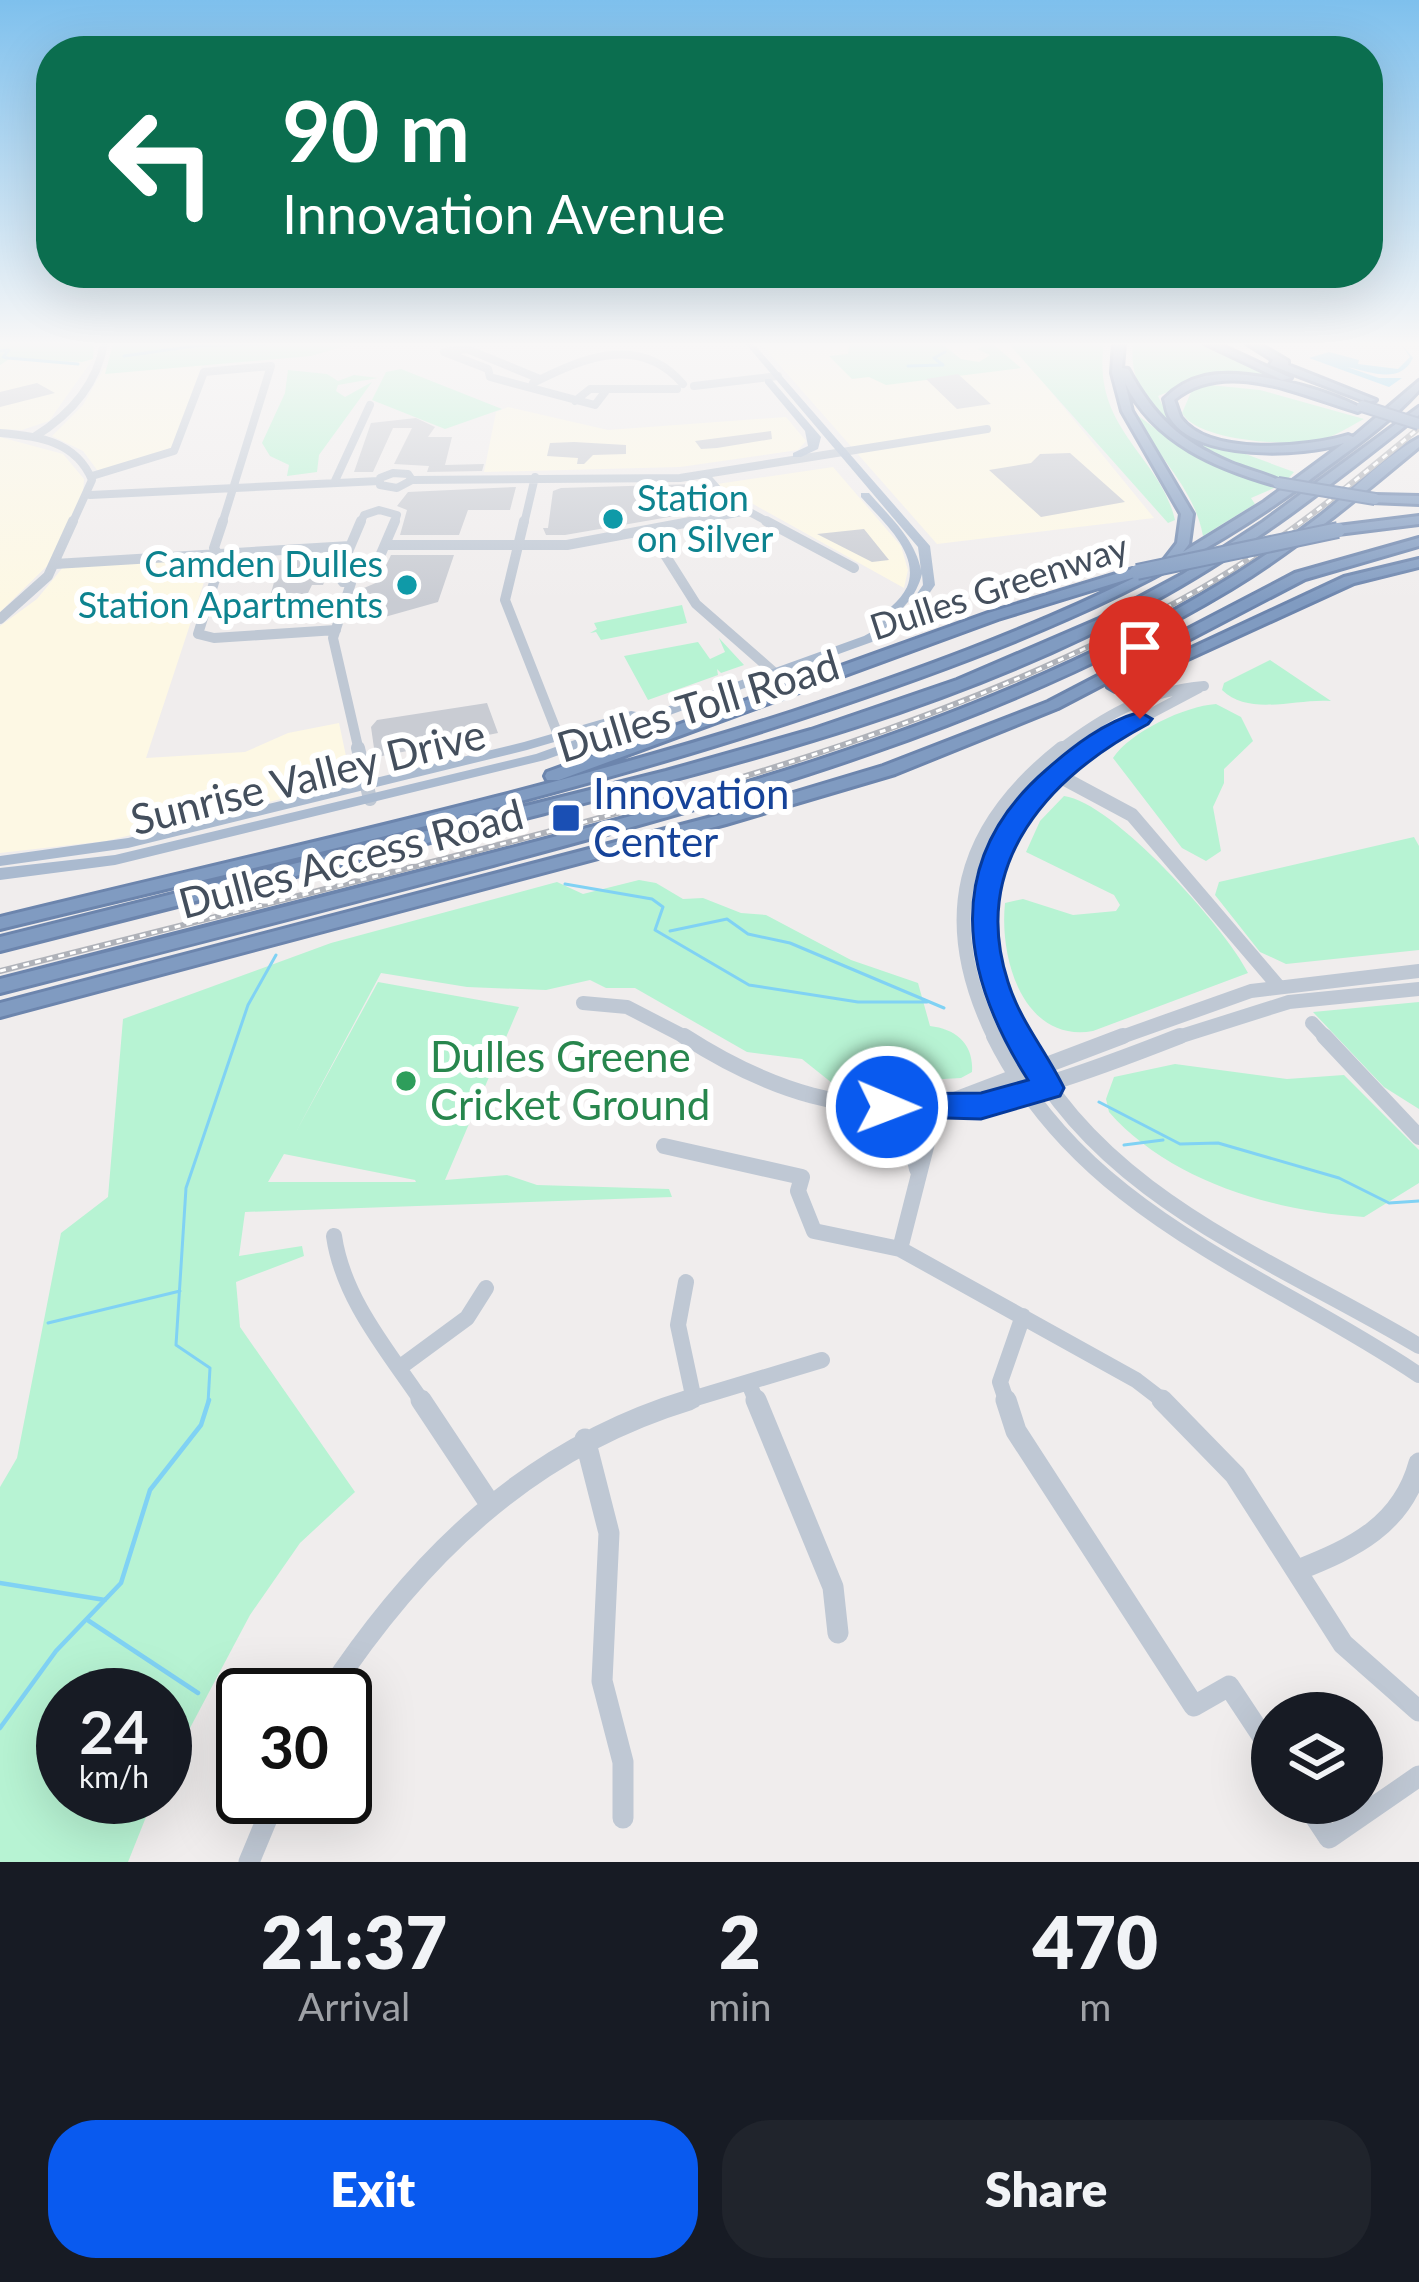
<!DOCTYPE html>
<style>
:root{--surface:#171b24;--page:#20242c;--text:#f1f3f6;--muted:#9ea1a6;--accent:#095aef}
body{margin:0;font-family:Lato,sans-serif;background:var(--page);color:var(--text);height:100vh;display:flex;flex-direction:column;font-size:45px;white-space:nowrap}
*{box-sizing:border-box;margin:0}
p{font-size:39px;color:var(--muted)}
.icon{flex:none;width:66px;height:66px;fill:none;stroke:currentColor;stroke-width:2;stroke-linecap:round;stroke-linejoin:round}
.map{position:relative;height:1862px;overflow:hidden}
.details{display:flex;flex-direction:column;background:var(--surface);flex:1}
.details>*{flex:none}
.top-card{position:absolute;left:36px;top:36px;width:1347px;height:252px;border-radius:48px;box-shadow:0 12px 48px #0002;background:#0b6e4f;color:#fff;overflow:hidden}
.fabs{position:absolute;left:1251px;top:1692px;display:grid;gap:24px}
.fabs a{display:grid;place-items:center;width:132px;height:132px;border-radius:50%;background:var(--surface);box-shadow:0 12px 48px #0002;font-size:60px}
.speed{position:absolute;left:36px;top:1668px;display:flex;gap:24px;font-size:60px;font-weight:700;text-align:center}
.speed>*{display:grid;place-content:center;width:156px;height:156px;border-radius:50%;background:var(--surface);box-shadow:0 12px 48px #0002;line-height:1}
.speed small{font-size:30px;font-weight:400}
.speed .limit{border:6px solid #111;border-radius:18px;background:#fff;color:#111}
.pin{position:absolute;display:grid;place-items:center;width:102px;height:102px;color:#fff;margin:-123px -51px;border-radius:50% 50% 50% 0;rotate:-45deg;box-shadow:0 0 12px #0007}
.pin .icon{rotate:45deg}
.me{position:absolute;width:132px;margin:-66px;rotate:91deg;stroke-linejoin:round;filter:drop-shadow(0 0 9px #0008)}
.turn{display:flex;align-items:center;gap:42px;height:252px;padding:0 48px;font-size:54px}
.turn .icon{width:156px;height:156px;stroke-width:2.5}
.turn b{display:block;font-size:84px;line-height:102px}
.eta{display:flex;justify-content:space-evenly;align-items:center;height:204px;text-align:center}
.eta b{font-size:72px;font-weight:800;line-height:84px}
.primary-button{display:flex;gap:24px;margin-top:auto;padding:24px 48px}
.primary-button a{flex:1;height:138px;border-radius:48px;background:var(--accent);color:#fff;font-size:48px;font-weight:800;line-height:138px;text-align:center}
.primary-button a+a{background:var(--page);color:var(--text)}
.map>svg:first-child{display:block}
.commercial{fill:#fdf8e4}
.green{fill:#b7f3d3;fill-rule:evenodd}
.water{fill:#80d2f4}
.lines{fill:none;stroke-linecap:round;stroke-linejoin:round}
.stream-far1{stroke:#80d2f4;stroke-width:3}
.stream{stroke:#80d2f4;stroke-width:4.5}
.building{fill:#c9ccd3}
.highway-casing{stroke:#6c85ad;stroke-width:6}
.minor-far4{stroke:#bfc8d4;stroke-width:8}
.minor-far3{stroke:#bfc8d4;stroke-width:10}
.minor-far2{stroke:#bfc8d4;stroke-width:14}
.minor-far1{stroke:#bfc8d4;stroke-width:16}
.minor{stroke:#bfc8d4;stroke-width:21}
.major{fill:#aabacf;fill-rule:evenodd}
.highway{fill:#809bc1;fill-rule:evenodd}
.rail-casing{stroke:#afb2b9;stroke-width:6}
.rail{stroke:#fff;stroke-width:3;stroke-dasharray:6;stroke-linecap:butt}
.highway-bridge-far1-casing{stroke:#6c85ad;stroke-width:14;stroke-linecap:butt}
.highway-bridge-casing{stroke:#6c85ad;stroke-width:18;stroke-linecap:butt}
.highway-bridge-far1{stroke:#809bc1;stroke-width:10}
.highway-bridge{stroke:#809bc1;stroke-width:14}
.route{fill:#095aef;stroke:#063a9b;stroke-width:3}
.culture-dot{fill:#0f9aa8;stroke:#fff;stroke-width:4.5}
.transit-dot{fill:#1a4fb4;stroke:#fff;stroke-width:4.5}
.leisure-dot{fill:#2e9e5b;stroke:#fff;stroke-width:4.5}
.labels{text-anchor:middle;stroke-width:12;stroke-linejoin:round;paint-order:stroke}
.far-culture-label{font-size:36px;fill:#0d838f;stroke:#fff;text-anchor:start}
.far-street-label{font-size:36px;fill:#444f5d;stroke:#fff}
.street-label{font-size:42px;fill:#444f5d;stroke:#fff}
.transit-label{font-size:42px;fill:#164399;stroke:#fff;text-anchor:start}
.leisure-label{font-size:42px;fill:#27864d;stroke:#fff;text-anchor:start}
</style>
<div class="map">
<svg width="1419" height="1862" viewBox="0 0 1419 1862">
<rect width="100%" height="100%" fill="#f0eded"/>
<path class="commercial" d="M760,343H1011L1154,518L937,544Z
M11,358L72,363L93,359L49,421L22,430L0,429V365Z
M203,362L173,447L100,474L83,451L52,436L83,405L104,368Z
M508,407L608,430L786,417L806,441L798,450L680,467L484,472L496,412Z
M0,437L63,454L84,479L83,493L47,566L0,612Z
M833,467L901,546L908,570L904,588L717,484Z
M212,558L146,758L245,752L288,733L339,723L350,775L336,786L106,841L0,853V626L37,599L64,566Z"/>
<path class="green" d="M0,343H94L93,359L82,362L11,358L0,365Z
M124,343H355L311,356L105,374L113,344Z
M849,343H958L943,345L961,359L979,362L990,355L977,349L983,346L978,343H992L1021,368L886,385L869,377L852,379L829,356L848,354Z
M1008,343H1104C1091,429 1160,455 1175,520L1168,523Z
M1133,343H1199L1280,380L1204,377L1158,396L1169,419L1183,431L1294,472L1286,481C1223,464 1124,424 1133,343Z
M401,369L502,409L445,429L372,400L386,372Z
M288,370L327,374L338,381L354,375L378,378L338,385L336,391L345,397L372,382L319,455L317,472L287,476L289,465L270,456L262,443L285,393Z
M1210,385L1260,390L1364,419C1350,426 1336,436 1320,440C1290,447 1197,441 1182,413L1192,390Z
M1133,412L1190,454L1279,486L1251,498L1255,504L1203,536C1194,487 1157,457 1133,412Z
M682,605L687,623L601,640L596,632L590,633L597,629L594,623Z
M719,638L744,665L721,673L717,669L718,675L648,700L624,656L698,642L710,659L725,652Z
M1270,660L1331,701C1296,698 1250,717 1222,690L1224,683Z
M1216,704L1241,717L1253,741L1224,769V783L1213,807L1221,851L1206,861L1182,848L1113,758C1130,732 1185,706 1216,704Z
M1064,796C1113,802 1226,928 1248,973L1093,1031C1024,1043 999,960 1005,903L1023,899L1073,915L1116,911L1120,905L1114,895L1026,852L1040,821Z
M1414,837L1419,846V950L1286,964L1260,952L1215,895L1219,882Z
M639,880L656,883L683,899L703,898L741,913L766,915L851,960L918,983L930,1026C956,1029 974,1044 972,1072L961,1078L908,1081L885,1090L832,1083L802,1059L747,1052L635,988H606L590,980L546,990L467,987L381,973L297,1130L378,982L519,1007L445,1180L507,1175L537,1185L669,1189L672,1197L245,1212L239,1256L302,1246L304,1256L236,1282L240,1327L355,1492L300,1543L250,1615L165,1775V1695H63V1797H154L128,1862H0V1487L17,1458L61,1233L108,1197L123,1019L331,943L557,882L583,894ZM284,1154L415,1180L416,1182H268Z
M1419,1002V1109L1384,1087L1313,1012Z
M1175,1064L1287,1079L1344,1075L1419,1150V1183L1364,1217C1276,1212 1169,1181 1109,1112L1106,1099L1114,1077Z"/>
<path class="water" d="M1400,343L1413,358C1400,385 1371,372 1347,367L1379,378H1402L1389,387L1309,358L1329,352L1359,360L1358,364L1398,369L1410,357Z"/>
<g class="lines">
<path class="stream-far1" d="M322,343H327
M0,351L9,350L3,357L8,358L78,364
M124,356L195,346L294,343
M908,366L943,365L934,358L945,352
M565,884L652,899L663,907L655,930L749,985L858,1002H927
M670,931L727,919L748,934L790,943L944,1008
M1099,1102L1180,1144L1218,1143L1339,1178L1389,1203L1419,1201
M1124,1145L1163,1140
M48,1323L180,1291
M208,1403L210,1368L176,1345L186,1188L248,1005L276,955"/>
<path class="stream" d="M0,1583L105,1600
M89,1621L198,1693
M0,1728L56,1651L121,1583L150,1490L201,1425L209,1400"/>
</g>
<path class="building" d="M958,374L991,404L957,409L926,379Z
M37,383L55,393L0,407V392Z
M416,418L435,427L428,437H452L445,465L484,464L482,471L427,472L429,466L394,464L412,428H393L373,472H354L371,423Z
M771,431L772,439L717,448L701,449L695,441Z
M574,442L626,445V454L593,455L584,464H577L578,458L547,456L550,443Z
M1070,453L1125,502L1041,517L989,470L1031,463L1040,454Z
M695,484L721,508L565,535H546L543,528H548L553,491L561,488Z
M516,487L510,510H468L459,535H400L407,510L397,506L408,492Z
M864,529L889,560L872,562L817,534Z
M391,555H454L438,602L367,622L353,613L364,588L378,582Z
M335,557L323,585H312L305,599L270,597L280,560Z
M487,703L498,733L377,757L374,748L371,727L377,720Z"/>
<g class="lines">
<defs>
<path id="highway" d="M1114,343H1124L1122,368L1128,369C1154,417 1180,441 1231,463C1248,470 1268,474 1284,483L1278,486C1217,469 1154,443 1125,383L1132,411L1193,514L1189,544L1183,552L1264,502L1344,443C1304,457 1195,461 1170,418C1166,412 1166,405 1164,399C1176,387 1188,380 1205,376C1247,367 1326,389 1363,409L1358,412C1302,396 1226,357 1174,400C1176,403 1179,415 1181,418C1210,457 1308,447 1348,435L1353,437L1419,381V390C1387,426 1345,453 1307,482C1157,593 983,658 808,716C543,804 270,863 0,929V917C265,852 532,796 792,712C910,673 1027,631 1138,576L998,619L559,780H547L545,776L547,772L988,613L1132,569H1142V574L1160,565L1177,543L1181,514L1122,411L1112,373Z
M1204,343H1216L1291,378L1282,380Z
M1246,343H1257L1288,361V365L1376,400L1367,402L1270,365L1273,360Z
M1419,407V415C1334,483 1248,550 1152,602C964,706 752,760 545,813C364,859 182,904 0,951V937L666,771L811,730L957,680L1099,619L1183,574L1263,522Z
M1419,438V447C1359,497 1298,548 1231,589C1004,725 746,797 493,865C329,908 164,952 0,993V979C162,939 323,897 484,855C703,798 923,738 1127,635C1194,602 1259,562 1320,516C1351,492 1385,456 1419,438Z
M1375,495L1419,496V504L1371,502L1369,499Z
M1419,516V524L1338,534L1332,530L1338,526Z
M1419,538V546L1305,579L1058,708L895,774L726,824L0,1017V1003L723,814L883,766L1048,702L1295,573Z
M1419,559V567L1354,583L1120,690L1115,691L1108,687L1344,577Z"/>
</defs>
<use href="#highway" class="highway-casing"/>
<path class="minor-far4" d="M540,379L467,349L444,352L488,369L490,377L595,405L605,392
M533,383C584,357 640,334 683,384
M694,386L778,376
M575,401L590,389H677
M0,433C38,436 76,441 92,480L72,524
M34,437C70,415 97,385 104,343
M393,473L408,474L412,480L397,488L380,485V478Z
M705,475L727,500L772,524
M92,476L174,451L204,372L271,366L222,524
M412,480L680,478L987,429
M334,483L370,405
M90,495L379,481
M360,524L364,515L379,510L397,515L394,524
M524,524L535,477
M679,524L747,511"/>
<path class="minor-far3" d="M223,521L214,548L221,560L198,634L214,638L336,630
M361,521L338,575L343,582L374,570L395,521
M524,521L505,600L564,750
M766,521L854,568
M650,531L696,604L776,674
M385,545H567L695,521
M55,564L350,546
M351,583L333,638L359,751
M0,619L48,576L73,521
M1058,751C1102,717 1148,690 1204,686
M1080,751L1199,688"/>
<path class="minor-far2" d="M358,748L370,799
M1050,771L1132,815L1279,987
M583,1003L627,1007L689,1039
M1312,1023L1327,1039
M995,1039C937,921 959,829 1062,748
M1020,1039C965,925 979,827 1084,748
M1116,1039L1251,991L1419,971
M1172,1039L1289,1002L1419,989"/>
<path class="minor-far1" d="M684,1036C865,1153 996,1108 1180,1036
M994,1036C1082,1214 1264,1271 1419,1375
M1019,1036C1096,1197 1276,1260 1419,1346
M1324,1036L1419,1137
M952,1101L1123,1036
M664,1146L802,1177L798,1191L814,1231L900,1249L1136,1380L1166,1403
M917,1169L913,1151L922,1130
M334,1236C343,1299 388,1351 423,1403
M900,1249L928,1139L918,1109
M686,1282L678,1325L694,1400
M399,1368L467,1318L486,1288
M750,1386L757,1403
M679,1403L822,1360
M1007,1403L1000,1382L1023,1316"/>
<path class="minor" d="M421,1400L488,1501
M756,1400L833,1587L838,1633
M1006,1400L1016,1431L1194,1706L1229,1686L1272,1751
M1162,1400L1235,1475L1343,1644L1419,1711
M585,1439L609,1533L602,1681L623,1762V1818
M1298,1570C1354,1548 1402,1525 1419,1463
M327,1695C417,1558 528,1449 689,1400
M1306,1803L1329,1838L1419,1776
M249,1862L276,1797"/>
<path class="major" d="M745,343H753L930,546L935,585L911,620L872,642L545,760L115,865L0,880V868L115,855L536,754L633,719L527,750L128,848L0,866V856L128,838L524,742L631,711L636,712V718L864,636L884,625H876L874,622C885,611 900,602 907,587C921,553 881,520 861,497V493H869C889,516 915,539 921,570L918,547ZM922,574L923,585L903,614L885,624C903,609 916,597 922,574Z
M765,379H771L821,437L818,449L801,457H793V453L808,446L805,431L765,383Z"/>
<use href="#highway" class="highway"/>
<defs>
<path id="rail" d="M0,971C156,932 311,893 467,853C719,788 972,718 1200,589C1279,544 1349,486 1419,428"/>
</defs>
<use href="#rail" class="rail-casing"/>
<use href="#rail" class="rail"/>
<defs>
<path id="highway-bridge-far1" d="M1362,406L1419,424
M1278,483L1375,499"/>
<path id="highway-bridge" d="M1137,572L1338,530"/>
</defs>
<use href="#highway-bridge-far1" class="highway-bridge-far1-casing"/>
<use href="#highway-bridge" class="highway-bridge-casing"/>
<use href="#highway-bridge-far1" class="highway-bridge-far1"/>
<use href="#highway-bridge" class="highway-bridge"/>
</g>
<linearGradient id="sky" x2="0" y2="1"><stop stop-color="#7ec0ed"/><stop offset="0.57" stop-color="#f8f7f7"/><stop offset="1" stop-color="#f8f7f7" stop-opacity="0"/></linearGradient>
<rect width="1419" height="603" fill="url(#sky)"/>
<path class="route" d="M1140,712L1152,719L1148,724C1050,776 969,862 1008,982C1020,1021 1046,1051 1064,1088L1060,1096L981,1119L876,1116L872,1107L887,1094L981,1093L1028,1080C961,975 941,861 1046,770C1073,746 1104,722 1140,712Z"/>
<g class="culture-dot">
<circle cx="613" cy="519" r="12"/>
<circle cx="407" cy="585" r="12"/>
</g>
<rect class="transit-dot" x="551" y="803" width="30" height="30" rx="6"/>
<circle class="leisure-dot" cx="406" cy="1081" r="12"/>
<g class="labels">
<g class="far-culture-label">
<text x="637" y="511">Station<tspan x="637" dy="41">on Silver</tspan></text>
<text x="383" y="577" text-anchor="end">Camden Dulles<tspan x="383" dy="41">Station Apartments</tspan></text>
</g>
<g class="far-street-label">
<text transform="translate(999 587) rotate(-18)" y="13">Dulles Greenway</text>
</g>
<g class="street-label">
<text transform="translate(698 706) rotate(-17)" y="15">Dulles Toll Road</text>
<text transform="translate(308 777) rotate(-14)" y="15">Sunrise Valley Drive</text>
<text transform="translate(351 859) rotate(-15)" y="15">Dulles Access Road</text>
</g>
<g class="transit-label">
<text x="593" y="809">Innovation<tspan x="593" dy="48">Center</tspan></text>
</g>
<g class="leisure-label">
<text x="430" y="1072">Dulles Greene<tspan x="430" dy="48">Cricket Ground</tspan></text>
</g>
</g>
</svg>
<div class="fabs">
<a><svg class="icon" aria-label="layers" viewBox="0 0 24 24"><path d="M12 4l9 5-9 5-9-5zM3 14l9 5 9-5"/></svg></a>
</div>
<div class="speed"><div>24<small>km/h</small></div><div class="limit">30</div></div>
<div class="pin" style="left:1140px;top:719px;background:#d93025"><svg class="icon" aria-label="arrive" viewBox="0 0 24 24"><path d="M6 21V4h12l-3 4 3 4H6"/></svg></div>
<svg class="me" style="left:887px;top:1107px" viewBox="-20 -20 40 40"><circle r="17" fill="#095aef" stroke="#fff" stroke-width="3"/><path d="M0-11L8 9 0 5-8 9z" fill="#fff"/></svg>
<div class="top-card">
<div class="turn"><svg class="icon" aria-label="left" viewBox="0 0 24 24"><path d="M17 20v-9H6M10 6l-5 5 5 5"/></svg><div><b>90 m</b>Innovation Avenue</div></div>
</div>
</div>
<section class="details">
<div class="eta">
<div><b>21:37</b><p>Arrival</p></div>
<div><b>2</b><p>min</p></div>
<div><b>470</b><p>m</p></div>
</div>
<div class="primary-button"><a>Exit</a><a>Share</a></div>
</section>
